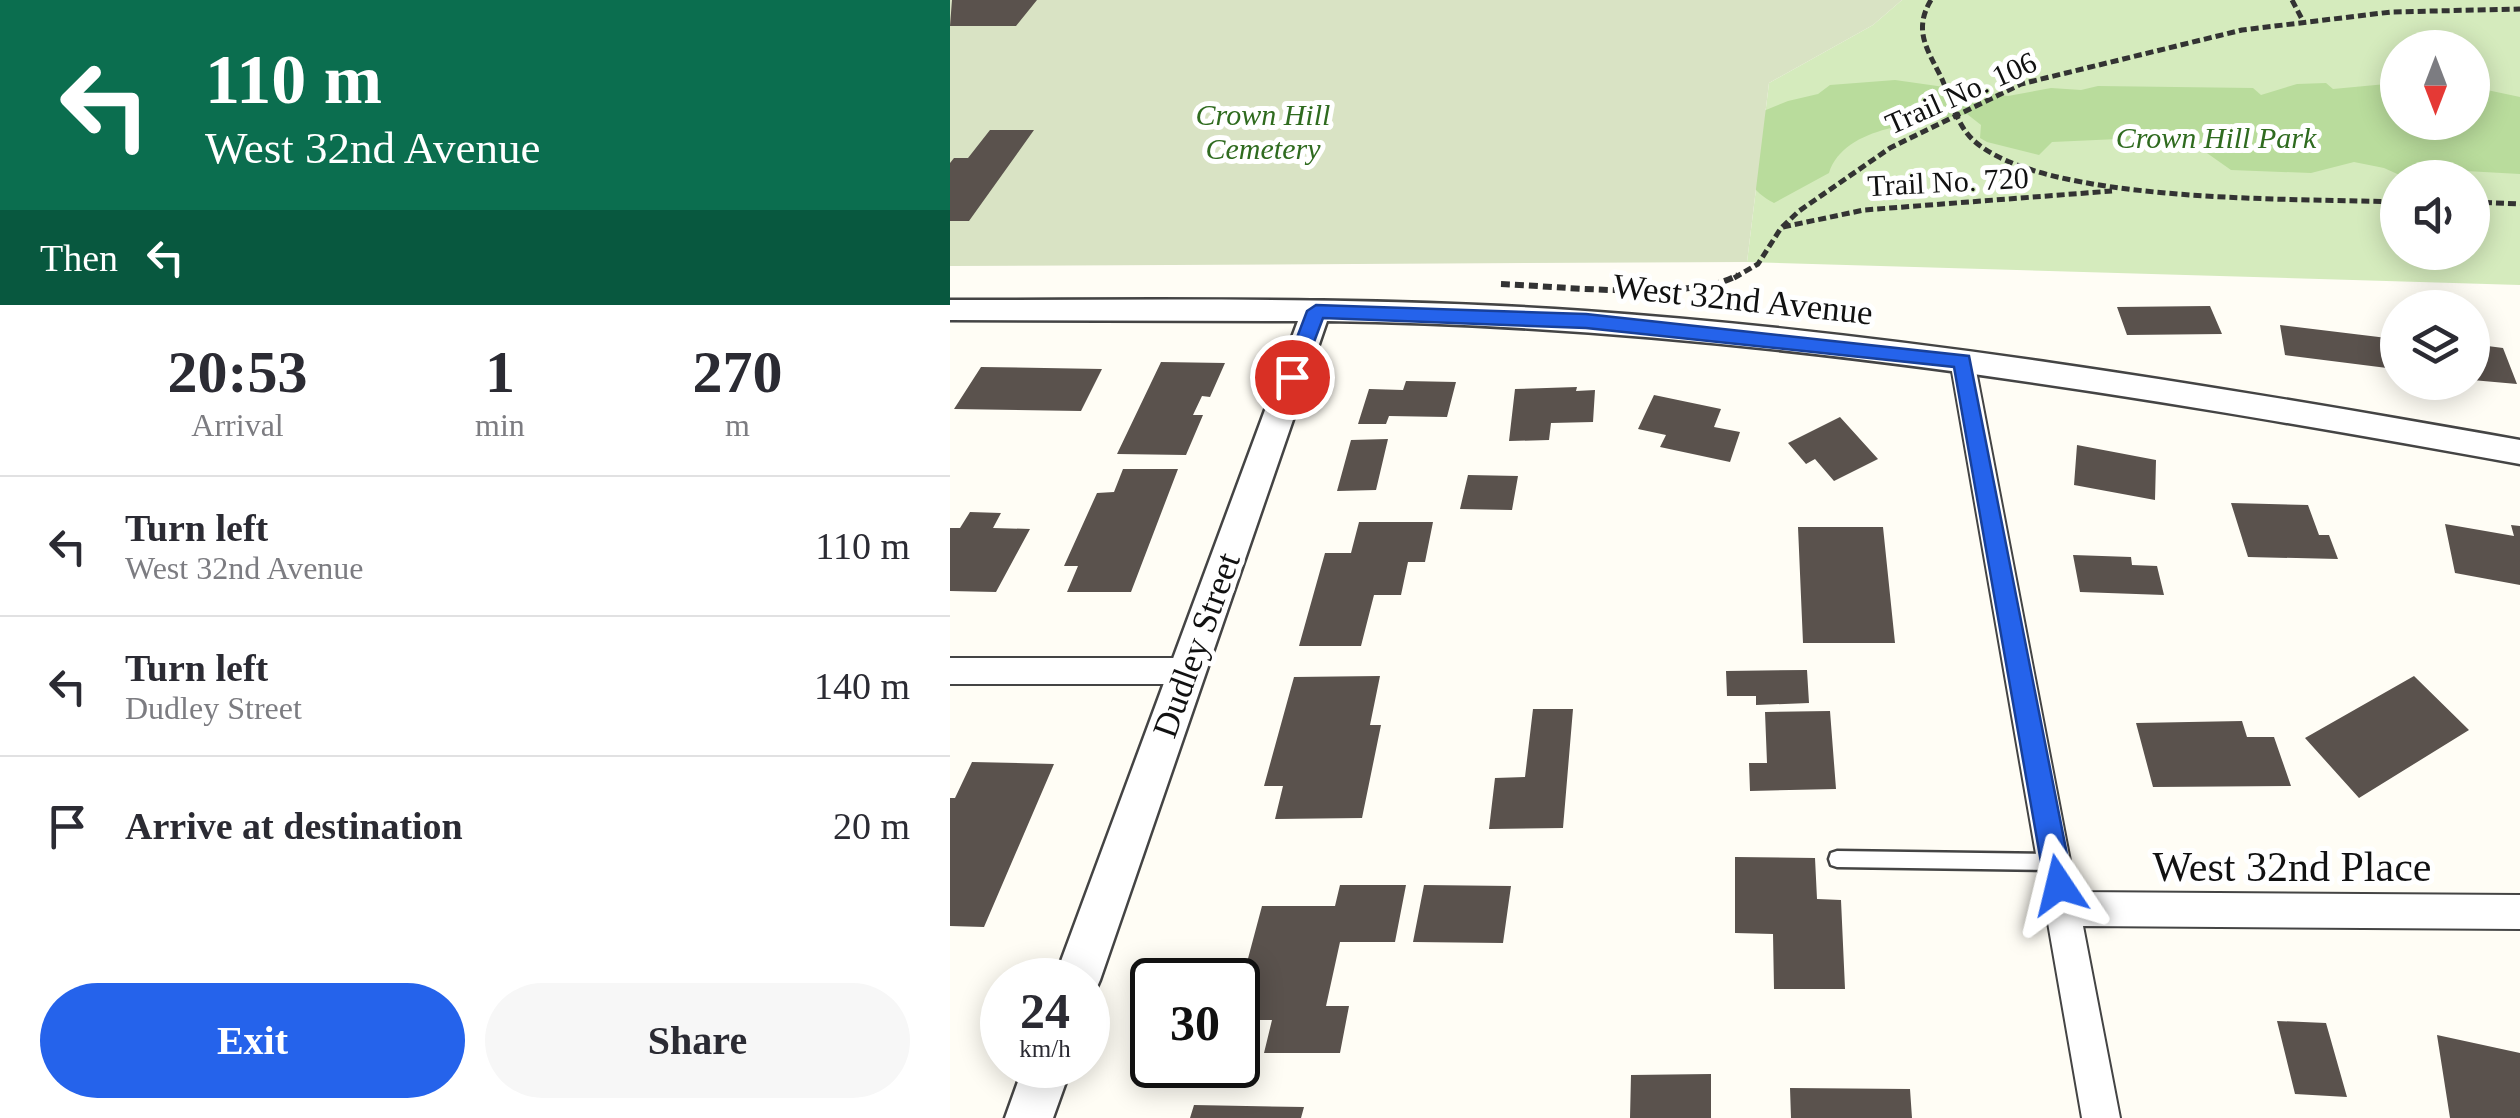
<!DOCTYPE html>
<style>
:root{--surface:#fff;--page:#f7f7f7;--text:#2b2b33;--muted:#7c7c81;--line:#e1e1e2;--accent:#2563eb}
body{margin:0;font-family:"Times New Roman",serif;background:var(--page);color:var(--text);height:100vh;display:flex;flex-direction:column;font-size:38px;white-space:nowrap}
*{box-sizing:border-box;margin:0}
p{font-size:32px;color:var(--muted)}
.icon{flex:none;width:55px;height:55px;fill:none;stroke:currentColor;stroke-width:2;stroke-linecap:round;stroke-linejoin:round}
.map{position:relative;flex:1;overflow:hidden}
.panel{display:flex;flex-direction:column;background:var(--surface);width:950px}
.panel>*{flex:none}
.banner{background:#0b6e4f;color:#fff;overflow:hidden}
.needle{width:65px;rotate:180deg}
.controls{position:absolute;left:1430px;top:30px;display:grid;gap:20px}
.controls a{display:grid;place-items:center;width:110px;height:110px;border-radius:50%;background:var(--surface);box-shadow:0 5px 25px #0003;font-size:50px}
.speed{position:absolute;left:30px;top:958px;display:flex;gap:20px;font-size:50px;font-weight:700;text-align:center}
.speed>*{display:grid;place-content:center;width:130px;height:130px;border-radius:50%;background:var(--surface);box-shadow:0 5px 25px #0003;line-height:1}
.speed small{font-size:25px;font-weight:400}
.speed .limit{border:5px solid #111;border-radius:15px;background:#fff;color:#111}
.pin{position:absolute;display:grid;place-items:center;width:85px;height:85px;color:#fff;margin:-42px;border:5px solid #fff;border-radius:50%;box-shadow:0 2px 10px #0007}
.me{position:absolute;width:110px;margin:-55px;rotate:350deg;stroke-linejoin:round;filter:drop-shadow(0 0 8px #0008)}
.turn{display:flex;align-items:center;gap:35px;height:210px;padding:0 40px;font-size:45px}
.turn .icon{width:130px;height:130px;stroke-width:2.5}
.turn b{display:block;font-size:70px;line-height:85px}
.then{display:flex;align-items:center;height:95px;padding:0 40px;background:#0003;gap:20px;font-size:38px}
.eta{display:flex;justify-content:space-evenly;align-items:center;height:170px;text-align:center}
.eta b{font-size:60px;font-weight:700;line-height:70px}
.cta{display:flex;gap:20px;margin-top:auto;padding:20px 40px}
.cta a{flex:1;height:115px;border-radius:60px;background:var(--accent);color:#fff;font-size:40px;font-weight:700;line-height:115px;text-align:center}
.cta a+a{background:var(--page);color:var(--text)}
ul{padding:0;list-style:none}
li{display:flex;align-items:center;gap:30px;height:140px;padding:0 40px;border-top:2px solid var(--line)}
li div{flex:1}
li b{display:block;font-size:38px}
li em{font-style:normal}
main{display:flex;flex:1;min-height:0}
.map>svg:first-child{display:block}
.green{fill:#d5ebbd;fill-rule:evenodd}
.forest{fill:#b9dc9c}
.cemetery{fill:#d9e3c4}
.building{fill:#5a524d}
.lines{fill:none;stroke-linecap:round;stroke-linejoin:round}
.service-casing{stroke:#444;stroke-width:5}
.minor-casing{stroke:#444;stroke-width:4}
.tertiary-casing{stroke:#444;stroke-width:5}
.path-far1{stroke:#333;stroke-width:5;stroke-dasharray:8 4;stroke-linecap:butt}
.path{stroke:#333;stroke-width:6;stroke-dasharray:9 5;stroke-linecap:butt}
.service{fill:#fff;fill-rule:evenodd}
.minor{fill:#fff;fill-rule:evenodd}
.tertiary{fill:#fff;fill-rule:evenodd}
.route{fill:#2563eb;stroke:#184099;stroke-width:2.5}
.labels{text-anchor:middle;stroke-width:10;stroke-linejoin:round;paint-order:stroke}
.far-street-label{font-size:30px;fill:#111;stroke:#fff}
.far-park-label{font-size:30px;font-style:italic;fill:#2f6b1f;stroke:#fff}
.street-label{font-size:35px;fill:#111;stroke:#fff}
.near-street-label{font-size:42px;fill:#111;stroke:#fff}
</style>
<main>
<section class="panel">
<div class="banner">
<div class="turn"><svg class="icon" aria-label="left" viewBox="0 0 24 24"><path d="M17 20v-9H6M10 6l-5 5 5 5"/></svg><div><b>110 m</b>West 32nd Avenue</div></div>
<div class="then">Then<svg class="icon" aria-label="left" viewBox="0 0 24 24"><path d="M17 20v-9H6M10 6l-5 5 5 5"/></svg></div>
</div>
<div class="eta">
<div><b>20:53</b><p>Arrival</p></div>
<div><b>1</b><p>min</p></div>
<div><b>270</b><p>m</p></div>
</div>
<ul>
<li><svg class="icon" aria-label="left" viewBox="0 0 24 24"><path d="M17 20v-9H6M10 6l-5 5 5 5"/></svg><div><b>Turn left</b><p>West 32nd Avenue</p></div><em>110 m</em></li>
<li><svg class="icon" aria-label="left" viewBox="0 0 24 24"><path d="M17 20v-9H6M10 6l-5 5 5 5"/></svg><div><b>Turn left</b><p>Dudley Street</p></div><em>140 m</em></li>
<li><svg class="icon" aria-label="arrive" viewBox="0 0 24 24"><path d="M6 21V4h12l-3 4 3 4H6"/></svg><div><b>Arrive at destination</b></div><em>20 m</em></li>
</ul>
<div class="cta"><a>Exit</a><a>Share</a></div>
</section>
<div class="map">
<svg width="1570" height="1118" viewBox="0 0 1570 1118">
<rect width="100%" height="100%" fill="#fffdf5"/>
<path class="green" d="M952,0H1570V285L797,262L819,83L923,25ZM1448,48H1522V122H1448ZM1448,178H1522V252H1448Z"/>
<path class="forest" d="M945,80L1058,96L1101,88L1131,90L1148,86L1303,88L1311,95L1347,84L1376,83L1383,89L1447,83L1448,122H1522L1523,87L1570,97V174L1516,171L1513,176L1454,177L1434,168L1404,162L1361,173L1281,170L1254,151L1168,139L1102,142L1089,155L1037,142L1030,138L1031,125L1017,114C972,124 895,124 879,173L824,203C784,182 796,154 801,116L838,101L868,94L880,85Z"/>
<path class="cemetery" d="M0,0H952L923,25L819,83L797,262L0,266Z"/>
<path class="building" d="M2,0H87L66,26H0Z
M40,130H84L19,221H0V163L4,158H18Z
M1260,306L1272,334L1177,335L1167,307Z
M1330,325L1437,338L1445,369L1335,355Z
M1522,344L1553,348L1567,384L1522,380Z
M211,362L275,363L260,397L252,396L243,415H253L236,455L167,454Z
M31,367L152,369L131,411L4,409Z
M456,381L506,382L497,417L439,416L436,424H408L419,389L453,390Z
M627,387L626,391L645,390L643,422L601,423L599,440L559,441L565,389Z
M704,395L771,409L764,427L790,432L780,462L710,447L716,435L688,429Z
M890,417L928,459L884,481L865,459L856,464L838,443Z
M438,439L426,490L387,491L401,440Z
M1127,445L1206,460L1205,500L1124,485Z
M173,469H228L181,592H117L128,566H114L147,493L164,492Z
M518,475L568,476L562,510L510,509Z
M1281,503L1358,505L1369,535H1379L1388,559L1298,557Z
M20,512L51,513L43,528L80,529L46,592L0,591V528H10Z
M409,522H483L475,562H458L451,595H424L411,646H349L375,553H401Z
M1495,524L1564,536L1561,525L1570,526V585L1505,573Z
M848,527H933L945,643H853Z
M1123,555L1181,557L1182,565L1207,566L1214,595L1130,592Z
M857,670L859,703L806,705V696H777L776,671Z
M430,676L420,725H431L412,818L325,819L333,786H314L344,677Z
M1464,676L1519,730L1409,798L1355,738Z
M583,709H623L613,828L539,829L545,778L575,777Z
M880,711L886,789L800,791L799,763H817L815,712Z
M1292,721L1297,737H1324L1341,786L1203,787L1186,723Z
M22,762L104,764L34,927L0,926V798H5Z
M785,857L865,858L867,899L891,900L895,989H824L823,934L785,933Z
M390,885H456L445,942H390L376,1006H399L390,1053H314L322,1020H288V980H247L251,966H296L312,906H385Z
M474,885L561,886L553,943L463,942Z
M1327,1021L1376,1023L1397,1097L1345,1094Z
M1487,1035L1570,1053V1118H1500Z
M761,1074V1118H680L681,1075Z
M840,1088L960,1089L962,1118H841Z
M244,1105L354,1107L351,1118H240Z"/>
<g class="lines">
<defs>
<path id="service" d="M887,851L1104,854L1110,856L1112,862L1110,868L1104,870L887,867L881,865L879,859L881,853Z"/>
<path id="minor" d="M1012,352L1024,360L1126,892L1570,895V929L1133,926L1170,1118H1132L1000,360Z
M0,658H236L246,662L251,671L246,680L236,684H0Z"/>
<path id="tertiary" d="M0,300C211,300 424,296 635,311C949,333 1260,385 1570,440V464C1176,393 779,326 377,321L150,980L143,996L138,998V980H104L348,321L0,320Z
M74,1065H122L103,1118H55Z"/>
</defs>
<use href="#service" class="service-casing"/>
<use href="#minor" class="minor-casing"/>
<use href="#tertiary" class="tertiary-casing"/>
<path class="path-far1" d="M981,0C963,30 977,49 991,77C1000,97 1006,123 1022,139C1091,205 1351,198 1448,202
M1342,0L1353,21
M1522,202L1570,204
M833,227L914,210L1162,191
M784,278L808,264L831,228L849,211L940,148L1071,84L1292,30L1441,12L1570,9"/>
<path class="path" d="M551,284C609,286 742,302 788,275"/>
<use href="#service" class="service"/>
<use href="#minor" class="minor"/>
<use href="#tertiary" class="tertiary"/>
</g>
<path class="route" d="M366,305L636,314L1019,356L1123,885L1119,895L1109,899L1099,895L1095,885L1004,367L636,328L373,318L349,382H335L332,377L357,311Z"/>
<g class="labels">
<g class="far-street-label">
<text transform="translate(1011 93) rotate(-24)" y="10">Trail No. 106</text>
<text transform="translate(998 182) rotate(-3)" y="10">Trail No. 720</text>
</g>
<g class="far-park-label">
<text x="313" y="125">Crown Hill<tspan x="313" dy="34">Cemetery</tspan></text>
<text x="1266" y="148">Crown Hill Park</text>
</g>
<g class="street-label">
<text transform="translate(793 299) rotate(6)" y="12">West 32nd Avenue</text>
<text transform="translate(246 645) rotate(-70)" y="12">Dudley Street</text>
</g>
<g class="near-street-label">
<text x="1342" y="881">West 32nd Place</text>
</g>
</g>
</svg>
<div class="controls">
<a><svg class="needle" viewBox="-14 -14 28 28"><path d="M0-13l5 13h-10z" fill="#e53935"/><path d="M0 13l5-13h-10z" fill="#7c7c81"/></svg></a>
<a><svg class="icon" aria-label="sound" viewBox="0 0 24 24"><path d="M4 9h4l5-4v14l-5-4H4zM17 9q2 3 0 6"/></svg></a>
<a><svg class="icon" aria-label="layers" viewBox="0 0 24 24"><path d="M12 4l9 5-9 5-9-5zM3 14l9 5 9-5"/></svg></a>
</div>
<div class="speed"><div>24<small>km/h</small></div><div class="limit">30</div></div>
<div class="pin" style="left:342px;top:377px;background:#d93025"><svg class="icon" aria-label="arrive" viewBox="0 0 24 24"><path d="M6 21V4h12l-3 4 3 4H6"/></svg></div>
<svg class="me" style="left:1109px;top:885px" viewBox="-20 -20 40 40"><path d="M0-17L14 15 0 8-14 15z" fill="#2563eb" stroke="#fff" stroke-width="4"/></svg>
</div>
</main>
